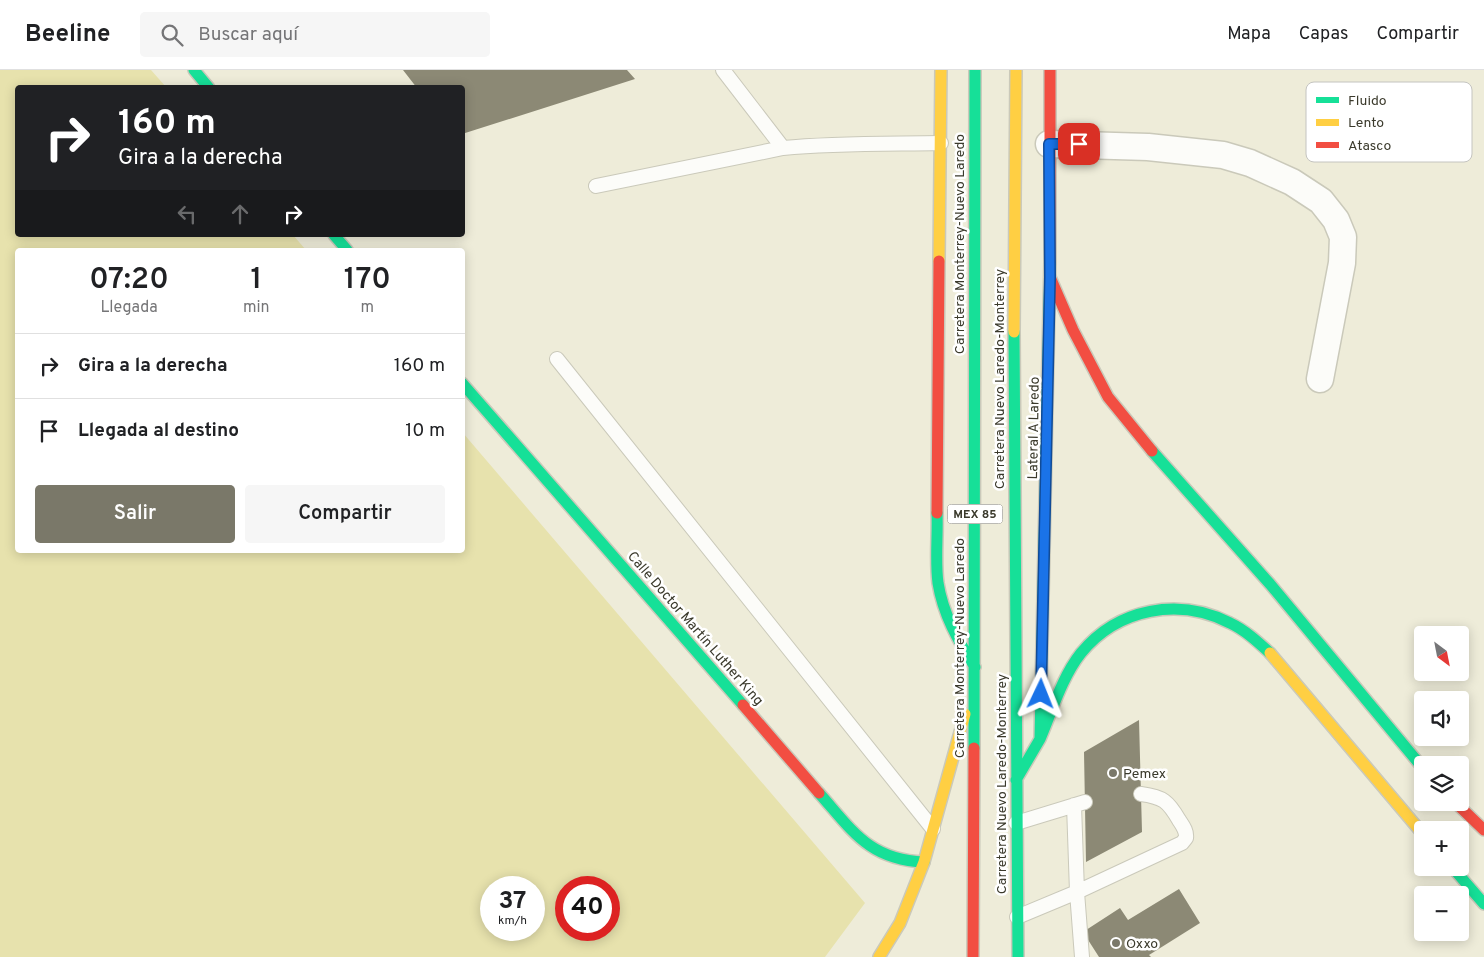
<!DOCTYPE html>
<html lang="es">
<meta charset="utf-8">
<style>
:root{--surface:#fff;--page:#f6f6f6;--text:#202124;--muted:#757577;--line:#e0e0e0;--accent:#7a7869}
body{margin:0;font-family:Overpass,sans-serif;background:var(--page);color:var(--text);height:100vh;display:flex;flex-direction:column;font-size:19px;white-space:nowrap}
*{box-sizing:border-box;margin:0}
p{font-size:16px;color:var(--muted)}
.icon{flex:none;width:28px;height:28px;fill:none;stroke:currentColor;stroke-width:2;stroke-linecap:round;stroke-linejoin:round}
.map{position:relative;flex:1;overflow:hidden}
.drawer{position:absolute;left:15px;top:178px;width:450px;height:305px;display:flex;flex-direction:column;background:var(--surface);border-radius:5px;box-shadow:0 2px 12px #0003}
.drawer>*{flex:none}
.guide{position:absolute;left:15px;top:15px;width:450px;height:152px;border-radius:5px;box-shadow:0 2px 12px #0003;background:#202124;color:#fff;overflow:hidden}
.needle{width:32px;rotate:148deg}
.fabs{position:absolute;left:1414px;top:556px;display:grid;gap:10px}
.fabs a{display:grid;place-items:center;width:55px;height:55px;border-radius:5px;background:var(--surface);box-shadow:0 2px 12px #0003;font-size:25px}
.speed{position:absolute;left:480px;top:806px;display:flex;gap:10px;font-size:25px;font-weight:700;text-align:center}
.speed>*{display:grid;place-content:center;width:65px;height:65px;border-radius:50%;background:var(--surface);box-shadow:0 2px 12px #0003;line-height:1}
.speed small{font-size:12px;font-weight:400}
.speed .limit{border:8px solid #d22;background:#fff;color:#111}
.pin{position:absolute;display:grid;place-items:center;width:42px;height:42px;color:#fff;margin:-21px;border-radius:10px;box-shadow:0 2px 8px #0006}
.me{position:absolute;width:55px;margin:-28px;rotate:2deg;stroke-linejoin:round;filter:drop-shadow(0 0 4px #0008)}
.turn{display:flex;align-items:center;gap:18px;height:105px;padding:0 20px;font-size:22px}
.turn .icon{width:65px;height:65px;stroke-width:2.5}
.turn b{display:block;font-size:35px;line-height:42px}
.lanes{display:flex;align-items:center;height:48px;padding:0 20px;background:#0003;justify-content:center;gap:25px;direction:ltr}
.lanes .off{opacity:.35}
.eta{display:flex;justify-content:space-evenly;align-items:center;height:85px;text-align:center}
.eta b{font-size:30px;font-weight:600;line-height:35px}
.cta{display:flex;gap:10px;margin-top:auto;padding:10px 20px}
.cta a{flex:1;height:58px;border-radius:5px;background:var(--accent);color:#fff;font-size:20px;font-weight:600;line-height:58px;text-align:center}
.cta a+a{background:var(--page);color:var(--text)}
ul{padding:0;list-style:none}
li{display:flex;align-items:center;gap:15px;height:65px;padding:0 20px;border-top:1px solid var(--line)}
li div{flex:1}
li b{display:block;font-size:19px}
li em{font-style:normal}
header{display:flex;align-items:center;gap:30px;box-sizing:border-box;height:70px;padding:0 25px;background:var(--surface);border-bottom:1px solid var(--line)}
header strong{font-size:24px}
nav{display:flex;gap:28px;margin-inline-start:auto;font-size:18px}
.search{width:350px;height:45px;background:var(--page);display:flex;align-items:center;gap:12px;box-sizing:border-box;padding:0 18px;border-radius:5px;color:var(--muted);font-size:19px}
.map>svg:first-child{display:block}
.green{fill:#e7e2ad;fill-rule:evenodd}
.building{fill:#8c8975}
.lines{fill:none;stroke-linecap:round;stroke-linejoin:round}
.lane-casing{stroke:#cac9ba;stroke-width:16}
.street-casing{stroke:#cac9ba;stroke-width:29}
.fast-casing{stroke:#cac9ba;stroke-width:14}
.slow-casing{stroke:#cac9ba;stroke-width:14}
.jam-casing{stroke:#cac9ba;stroke-width:14}
.lane{stroke:#fcfcf9;stroke-width:14}
.street{stroke:#fcfcf9;stroke-width:26}
.fast{stroke:#16e098;stroke-width:11}
.slow{stroke:#ffcf43;stroke-width:11}
.jam{stroke:#f24e42;stroke-width:11}
.route-casing{stroke:#114b97;stroke-width:12}
.route{stroke:#1a73e8;stroke-width:9}
.poi-dot{fill:#7a7869;stroke:#fff;stroke-width:2}
.labels{text-anchor:middle;stroke-width:5;stroke-linejoin:round;paint-order:stroke}
.shield{fill:#fff;stroke:#76756b;stroke-width:1}
.shield-label{font-size:12px;font-weight:bold;fill:#3b3a2c}
.street-label{font-size:14px;fill:#3b3a2c;stroke:#fff}
.poi-label{font-size:14px;fill:#3b3a2c;stroke:#fff;text-anchor:start}
.key{fill:#fff;stroke:#c4c4c0;stroke-width:1}
.key-label{font-size:14px;fill:#3b3a2c}
</style>
<header>
<strong>Beeline</strong>
<div class="search"><svg class="icon" aria-label="search" viewBox="0 0 24 24"><circle cx="10" cy="10" r="6"/><path d="M15 15l6 6"/></svg>Buscar aquí</div>
<nav><a>Mapa</a><a>Capas</a><a>Compartir</a></nav>
</header>
<div class="map">
<svg width="1484" height="887" viewBox="0 0 1484 887">
<rect width="100%" height="100%" fill="#eeecd9"/>
<path class="green" d="M0,0H151L166,17L18,18V165H293L306,180H18V480H462L463,363L865,833L825,887H0ZM491,818H534V860H491ZM566,818H609V860H566Z"/>
<path class="building" d="M403,0H627L635,9L462,64V18H417Z
M1139,650L1142,762L1086,792L1084,682Z
M1179,819L1200,853L1149,885L1151,887H1099L1083,862L1120,838L1128,850Z"/>
<g class="lines">
<defs>
<path id="lane" d="M723,0L783,78C836,73 888,74 941,73
M596,116L783,78
M557,289L933,759
M1074,735L1077,822L1082,887
M1016,753L1085,732
M1017,847L1077,822L1182,773L1186,768C1187,761 1183,756 1179,750C1168,731 1163,727 1141,724"/>
<path id="street" d="M1049,74L1148,77L1223,85L1250,93L1292,112L1321,131L1336,150L1343,167L1342,193L1320,309"/>
<path id="fast" d="M194,0L209,18
M334,165L347,180
M1014,262L1018,887
M462,313L743,635
M1152,381L1270,514L1422,697
M937,443C938,465 935,491 938,513C943,544 958,571 975,597
M1040,669C1052,641 1062,607 1081,583C1118,538 1179,527 1230,553C1245,560 1258,572 1270,583
M974,678L975,0
M1016,710L1040,669L1050,192
M819,723C852,760 869,790 924,792
M1453,798L1484,834"/>
<path id="slow" d="M939,191L941,0
M1014,262L1016,0
M1270,583L1422,763
M879,887L900,853L924,792L965,644"/>
<path id="jam" d="M1050,0V192
M1050,207L1073,260L1108,327L1152,381
M937,443L939,191
M743,635L819,723
M1455,732L1484,760
M973,887L974,678"/>
</defs>
<use href="#lane" class="lane-casing"/>
<use href="#street" class="street-casing"/>
<use href="#fast" class="fast-casing"/>
<use href="#slow" class="slow-casing"/>
<use href="#jam" class="jam-casing"/>
<use href="#lane" class="lane"/>
<use href="#street" class="street"/>
<use href="#fast" class="fast"/>
<use href="#slow" class="slow"/>
<use href="#jam" class="jam"/>
</g>
<g class="lines">
<defs>
<path id="route" d="M1041,624L1050,207L1049,74H1079"/>
</defs>
<use href="#route" class="route-casing"/>
<use href="#route" class="route"/>
</g>
<g class="poi-dot">
<circle cx="1113" cy="703" r="5"/>
<circle cx="1116" cy="873" r="5"/>
</g>
<g class="labels">
<rect class="shield" x="947.5" y="434.5" width="55" height="19" rx="4"/>
<g class="shield-label">
<text x="975" y="448">MEX 85</text>
</g>
<g class="street-label">
<text transform="translate(959 174) rotate(-90)" y="5">Carretera Monterrey-Nuevo Laredo</text>
<text transform="translate(999 309) rotate(-90)" y="5">Carretera Nuevo Laredo-Monterrey</text>
<text transform="translate(1033 358) rotate(-89)" y="5">Lateral A Laredo</text>
<text transform="translate(696 558) rotate(49)" y="5">Calle Doctor Martín Luther King</text>
<text transform="translate(959 578) rotate(-90)" y="5">Carretera Monterrey-Nuevo Laredo</text>
<text transform="translate(1001 714) rotate(-90)" y="5">Carretera Nuevo Laredo-Monterrey</text>
</g>
<g class="poi-label">
<text x="1123" y="708">Pemex</text>
<text x="1126" y="878">Oxxo</text>
</g>
</g>
<rect x="1306" y="12" width="166" height="80" rx="8" class="key"/>
<rect x="1316" y="27" width="23" height="6" fill="#16e098"/>
<rect x="1316" y="49" width="23" height="7" fill="#ffcf43"/>
<rect x="1316" y="72" width="23" height="6" fill="#f24e42"/>
<g class="key-label">
<text x="1348" y="35">Fluido</text>
<text x="1348" y="57">Lento</text>
<text x="1348" y="80">Atasco</text>
</g>
</svg>
<div class="fabs">
<a><svg class="needle" viewBox="-14 -14 28 28"><path d="M0-13l5 13h-10z" fill="#e53935"/><path d="M0 13l5-13h-10z" fill="#757577"/></svg></a>
<a><svg class="icon" aria-label="sound" viewBox="0 0 24 24"><path d="M4 9h4l5-4v14l-5-4H4zM17 9q2 3 0 6"/></svg></a>
<a><svg class="icon" aria-label="layers" viewBox="0 0 24 24"><path d="M12 4l9 5-9 5-9-5zM3 14l9 5 9-5"/></svg></a>
<a>+</a>
<a>−</a>
</div>
<div class="speed"><div>37<small>km/h</small></div><div class="limit">40</div></div>
<div class="pin" style="left:1079px;top:74px;background:#d93025"><svg class="icon" aria-label="arrive" viewBox="0 0 24 24"><path d="M6 21V4h12l-3 4 3 4H6"/></svg></div>
<svg class="me" style="left:1041px;top:624px" viewBox="-20 -20 40 40"><path d="M0-17L14 15 0 8-14 15z" fill="#1a73e8" stroke="#fff" stroke-width="4"/></svg>
<div class="guide">
<div class="turn"><svg class="icon" aria-label="right" viewBox="0 0 24 24"><path d="M7 20v-9h11M14 6l5 5-5 5"/></svg><div><b>160 m</b>Gira a la derecha</div></div>
<div class="lanes"><svg class="icon off" aria-label="left" viewBox="0 0 24 24"><path d="M17 20v-9H6M10 6l-5 5 5 5"/></svg><svg class="icon off" aria-label="ahead" viewBox="0 0 24 24"><path d="M12 20V5M6 11l6-6 6 6"/></svg><svg class="icon" aria-label="right" viewBox="0 0 24 24"><path d="M7 20v-9h11M14 6l5 5-5 5"/></svg></div>
</div>
<section class="drawer">
<div class="eta">
<div><b>07:20</b><p>Llegada</p></div>
<div><b>1</b><p>min</p></div>
<div><b>170</b><p>m</p></div>
</div>
<ul>
<li><svg class="icon" aria-label="right" viewBox="0 0 24 24"><path d="M7 20v-9h11M14 6l5 5-5 5"/></svg><div><b>Gira a la derecha</b></div><em>160 m</em></li>
<li><svg class="icon" aria-label="arrive" viewBox="0 0 24 24"><path d="M6 21V4h12l-3 4 3 4H6"/></svg><div><b>Llegada al destino</b></div><em>10 m</em></li>
</ul>
<div class="cta"><a>Salir</a><a>Compartir</a></div>
</section>
</div>
